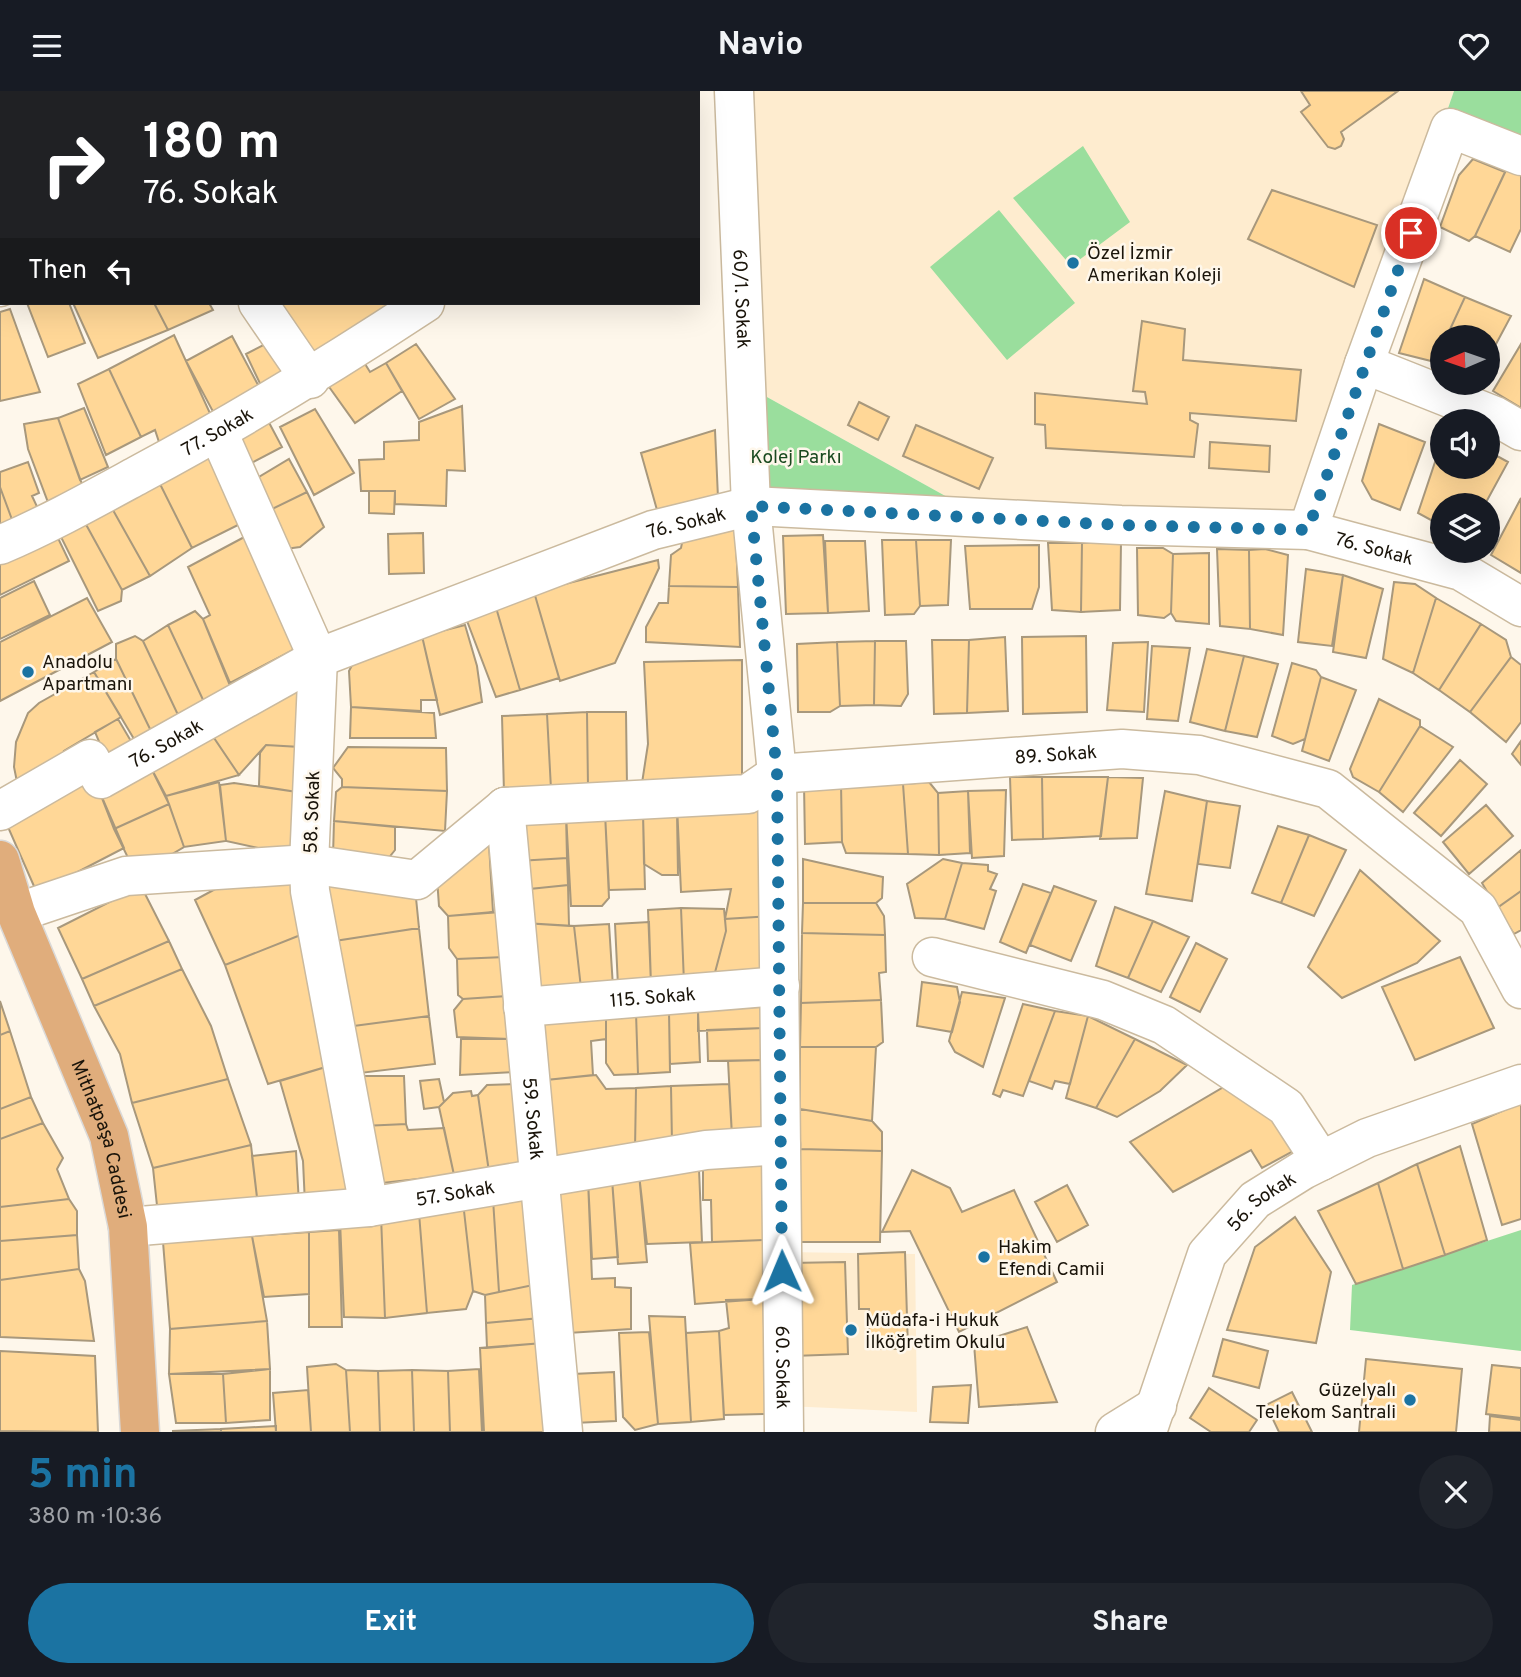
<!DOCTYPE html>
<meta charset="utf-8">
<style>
:root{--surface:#171b24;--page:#20242c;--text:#f1f3f6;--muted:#9ea1a6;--accent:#1b73a2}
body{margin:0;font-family:Overpass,sans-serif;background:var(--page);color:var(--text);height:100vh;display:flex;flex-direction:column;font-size:26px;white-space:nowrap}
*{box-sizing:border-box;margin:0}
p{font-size:23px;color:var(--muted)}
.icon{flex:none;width:38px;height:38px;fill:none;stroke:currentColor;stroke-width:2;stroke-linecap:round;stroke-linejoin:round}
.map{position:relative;height:1341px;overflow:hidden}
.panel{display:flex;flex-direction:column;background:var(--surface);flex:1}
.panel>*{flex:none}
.banner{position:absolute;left:0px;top:0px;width:700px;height:214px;box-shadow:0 7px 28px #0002;background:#202124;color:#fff;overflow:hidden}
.needle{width:46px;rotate:268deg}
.tools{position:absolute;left:1430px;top:234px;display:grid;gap:14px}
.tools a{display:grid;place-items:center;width:70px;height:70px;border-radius:50%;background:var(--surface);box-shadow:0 7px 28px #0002;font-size:35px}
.pin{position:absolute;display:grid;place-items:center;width:60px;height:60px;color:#fff;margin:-30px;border:4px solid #fff;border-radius:50%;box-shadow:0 2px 7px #0007}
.me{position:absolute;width:77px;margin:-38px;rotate:359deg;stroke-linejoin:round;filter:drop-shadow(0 0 5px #0008)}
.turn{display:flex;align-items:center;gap:24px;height:147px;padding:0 28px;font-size:32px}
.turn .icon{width:91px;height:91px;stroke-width:2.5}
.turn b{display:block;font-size:49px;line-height:60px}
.then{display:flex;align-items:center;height:66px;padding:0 28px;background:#0003;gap:14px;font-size:26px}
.round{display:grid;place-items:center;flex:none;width:74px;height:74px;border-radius:37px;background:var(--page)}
.overview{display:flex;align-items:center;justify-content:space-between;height:119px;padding:0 28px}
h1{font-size:42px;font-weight:700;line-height:52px;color:var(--accent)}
.button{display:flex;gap:14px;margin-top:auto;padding:14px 28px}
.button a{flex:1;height:80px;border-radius:42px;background:var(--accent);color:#fff;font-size:28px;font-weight:700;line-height:80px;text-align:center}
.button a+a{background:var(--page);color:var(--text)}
header{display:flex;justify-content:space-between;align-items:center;height:91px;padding:0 28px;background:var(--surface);font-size:32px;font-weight:700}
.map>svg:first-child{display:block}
.built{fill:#feeccf}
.green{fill:#9ade9d}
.building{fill:#ffd797;stroke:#a8987c;stroke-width:2}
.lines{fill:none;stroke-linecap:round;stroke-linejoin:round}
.minor-casing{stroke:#cbba9e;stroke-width:41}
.major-casing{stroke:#dad9d8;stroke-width:41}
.minor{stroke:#fff;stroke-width:38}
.major{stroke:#e0ad7c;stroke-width:38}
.route{stroke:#1b73a2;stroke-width:12;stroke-dasharray:0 21.6}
.poi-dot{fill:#1b73a2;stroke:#fef7eb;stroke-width:2.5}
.labels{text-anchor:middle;stroke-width:5;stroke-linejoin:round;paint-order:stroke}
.poi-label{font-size:19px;fill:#1a140a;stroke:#fef7eb;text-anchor:start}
.street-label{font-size:19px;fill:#1a140a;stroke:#fef7eb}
.park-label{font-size:19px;fill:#19491f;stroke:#fef7eb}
</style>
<header><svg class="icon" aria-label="menu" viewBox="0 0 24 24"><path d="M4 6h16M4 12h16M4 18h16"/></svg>Navio<svg class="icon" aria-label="heart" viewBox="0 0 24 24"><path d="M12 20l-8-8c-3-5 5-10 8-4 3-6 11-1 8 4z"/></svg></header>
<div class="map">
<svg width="1521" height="1341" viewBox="0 0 1521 1341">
<rect width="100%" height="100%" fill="#fef7eb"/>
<path class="built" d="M748,0H1454L1299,430L949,407L758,301Z
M785,1161L915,1163L917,1321L787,1315Z"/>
<path class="green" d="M1454,0H1521V68L1439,43Z
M1083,55L1130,131L1071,175L1013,107Z
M999,119L1075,212L1007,269L930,176Z
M758,301L949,407L759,401Z
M1521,1139V1260L1350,1239L1352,1194Z"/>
<path class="building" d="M0,0L31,2H2V69Z
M31,0H112L113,2H31Z
M299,0H373L374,2H301Z
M1301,0H1398L1341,41L1344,48L1341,55L1335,58L1328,56L1301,21L1310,14Z
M1473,68L1505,81L1475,145L1469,150L1440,136L1459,84Z
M1508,75L1521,82V138L1510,161L1475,145Z
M1272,99L1377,134L1354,196L1248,148Z
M2,108V186L0,187V109Z
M1424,188L1465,206L1446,247H1442V256L1435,271L1399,262Z
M1465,206L1511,225L1488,268V247H1446Z
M27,212H69L85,252L48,266Z
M73,212H154L168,239L98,267Z
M154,212H209L213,219L168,239Z
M276,212H385L393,223L313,274Z
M10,218L40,301L0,310V221Z
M1142,230L1185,238L1183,269L1301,279L1296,330L1190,322V329L1198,333L1194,366L1046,357L1045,334L1035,333V302L1147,313L1145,301L1133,300Z
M174,244L214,331L161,357L155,339L141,346L109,278Z
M232,245L264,305L218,330L186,270Z
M275,248L295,288L265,303L246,263Z
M416,253L455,308L419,328L386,272Z
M1521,253V317L1493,300Z
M362,268L370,281L386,272L402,300L355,332L327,293Z
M109,278L141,346L106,364L78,293Z
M859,311L889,326L878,349L848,334Z
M462,315L465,380L447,379L446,415L395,413V400H361L359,369L384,368V351L419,349V331Z
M84,317L108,376L80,389L58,327Z
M315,318L354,382L314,404L280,336Z
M265,324L282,356L244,376L227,343Z
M58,327L86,404L52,422L28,358L24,333Z
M1379,333L1425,351L1400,419L1372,408L1362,390Z
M916,334L993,367L979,398L903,365Z
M715,339L718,407L657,419L641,362Z
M1442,350V376H1488V360L1508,371L1484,415H1442V435L1418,422Z
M1210,351L1270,355L1269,381L1209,377Z
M206,357L242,432L192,457L156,385Z
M289,368L307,401L266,421L252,390Z
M28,371L39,402L32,405L40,422L14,434L0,396V381Z
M156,385L192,457L150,485L109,412Z
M0,396L14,434L0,443Z
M369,400H395L394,423L369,422Z
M307,401L324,436L300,456L278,459L266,421Z
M1521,407V482L1491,464Z
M109,412L150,485L122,499L83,428Z
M83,428L122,499L121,510L98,520L59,442Z
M735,429L738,496L669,495L671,464L681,457L684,442Z
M423,442L424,482L389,483L388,443Z
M250,443L301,555L230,592L203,528L210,524L188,476Z
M823,444L828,522L786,523L783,445Z
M57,445L69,470L0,504V459Z
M882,449H916L920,515L914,523L885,524Z
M916,449H951L948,514L920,515Z
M825,450H865L869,520L828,522Z
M1121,451L1120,519L1081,521L1082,452Z
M1048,452H1082L1081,521L1052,519Z
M1039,454V496L1032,518H970L965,455Z
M1137,457H1163L1173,463L1171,522L1164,527L1138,524Z
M1217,458L1249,459L1250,538L1220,535Z
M1265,458L1288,464L1283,544L1250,538L1249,459Z
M1209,462V533L1176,530L1171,522L1173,463Z
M658,469L659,477L615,572L560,590L534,501Z
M1306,478L1343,484L1332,555L1298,551Z
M1343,484L1383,498L1366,567L1333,561Z
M34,490L50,524L0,548V507Z
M1394,491L1415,493L1436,507L1413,582L1383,568Z
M669,495L738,496L740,556L646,551V536L659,512H668Z
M534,501L559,587L520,599L495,513Z
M87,507L112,551L0,610V551Z
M1436,507L1481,533L1439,599L1413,582Z
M495,513L520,599L496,606L464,522Z
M195,520L203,528L231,597L205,613L168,534Z
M1481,533L1506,549L1511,566L1470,621L1439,599Z
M168,534L205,613L179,626L143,550Z
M465,534L477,575L482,611L440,624L422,545Z
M135,545L143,550L179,626L151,640L116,568V553Z
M422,545L437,609H421V620L351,616L349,580L359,561Z
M1086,545L1087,621L1023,623L1022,546Z
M1005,546L1008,620L967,622L969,549Z
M932,549H969L967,622L934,623Z
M875,550L874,614L840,615L837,551Z
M875,550H906L908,603L901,615L874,614Z
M837,551L840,615L830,621H798L797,553Z
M1148,551L1144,621L1107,619L1113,552Z
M1152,555L1190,557L1178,630L1147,628Z
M1207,558L1244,565L1225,640L1190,631Z
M1244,565L1278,573L1257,646L1225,640Z
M1511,566L1521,574V631L1506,651L1470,621Z
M116,568L151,640L134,648L94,581Z
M742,569V694L642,692L648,653L644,571Z
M1292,572L1316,579L1321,586L1305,648L1293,653L1272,645Z
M94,581L121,626L64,660L69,671L18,696L14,676L16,651L28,622L39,612Z
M1321,586L1356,599L1329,670L1302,660Z
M303,600L300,656L266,654L239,684L208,638L265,601Z
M1379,608L1420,629V635L1379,701L1353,686L1350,678Z
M351,616L434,622L436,647H350Z
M587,621H626L627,695L588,696Z
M587,621L588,696L551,698L547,623Z
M547,623L551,698L504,702L502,625Z
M118,628L135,657L107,670L95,641Z
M1420,635L1453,656L1403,721L1379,701Z
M208,638L239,684L166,705L149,673Z
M1521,650V674L1512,663Z
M266,654L300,656L297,701L259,695L260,662Z
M348,656L446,657L447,700L342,696V688L333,677Z
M1460,669L1487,693L1441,745L1414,722Z
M149,673L169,713L114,738L98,697Z
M85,678L98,697L124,757L37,802L4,727Z
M1010,686H1042L1043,748L1012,749Z
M1042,686H1108L1101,745L1043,748Z
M1108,686L1143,687L1137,747L1100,748Z
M219,691L226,750L184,756L166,705Z
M929,691L938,702L939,764L908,763L903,693Z
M234,692L297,701L295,760L267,759L226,750L220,694Z
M841,692L842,751L805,753L804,693Z
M841,692L903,693L908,763L846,762L842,751Z
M342,696L447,700L445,740L334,730L336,701Z
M1006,699L1004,765L972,767L968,700Z
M968,700L970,762L939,764L938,702Z
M1165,700L1207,710L1192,810L1146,803Z
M1207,710L1240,715L1230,777L1198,773Z
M766,711L771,825L725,828L731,798L681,801L677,714Z
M169,713L184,756L145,779L132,775L114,738Z
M1486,714L1513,745L1469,783L1443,751Z
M677,721L678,784H662L644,773L643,722Z
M605,722L609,807L602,815H571L566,723Z
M605,722H643L645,798L609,799Z
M566,723L567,767L518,770L516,724Z
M334,730L395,736V759L383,774L333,765Z
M1278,735L1309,744L1281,812L1252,802Z
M1309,744L1346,759L1314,825L1281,812Z
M489,753L493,821L448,825L439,815L437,787Z
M1521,759V800L1497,817L1482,792Z
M567,767L568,794L520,799L518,770Z
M803,768L883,786L882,807L876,812H803Z
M943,768L962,772L945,828L915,827L907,793Z
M962,772L988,774V780L997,783L990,798L996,800L984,838L945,828Z
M1360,779L1440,850L1417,872L1342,907L1308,876Z
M294,782L303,843L225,874L195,809L219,796Z
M322,790L416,807L419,837L328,851Z
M1023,793L1051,802L1026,862L1000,851Z
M568,794L569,835L524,832L520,799Z
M141,795L169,850L82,888L58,837Z
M1054,795L1096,810L1071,870L1030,854Z
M1521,800V839L1514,843L1497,817Z
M803,812H876L884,825L885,844L802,842Z
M1115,816L1153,830L1128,887L1096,875Z
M681,817L724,818L726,840L713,889L684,892Z
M681,817L684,892L651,894L648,819Z
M501,821L505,866L457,868L449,857L448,825Z
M771,825L774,887L713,889L726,840L725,828Z
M1153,830L1189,846L1161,901L1128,887Z
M649,831L651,894L618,895L615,833Z
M524,832L574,835L581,897L536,902Z
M609,833L613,896L581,897L574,835Z
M419,837L429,925L346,936L328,851Z
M802,842L885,844L886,881L879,882L881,909L801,912Z
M303,843L329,975L268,993L225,874Z
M169,850L182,878L94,915L82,888Z
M1196,852L1227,868L1200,921L1170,906Z
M505,866L507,905L463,908L458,904L457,868Z
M1460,866L1494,937L1415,969L1382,896Z
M182,878L211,935L228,988L132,1012L120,963L94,915Z
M922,891L957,896L960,911L952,941L917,935Z
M962,901L1005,907L983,976L955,961L949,950Z
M507,905L510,948L457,946L454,919L463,908Z
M764,905L765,937L698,940V908Z
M881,909L883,951L876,956H800L801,912Z
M0,910L10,940L0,944Z
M1023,913L1055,920L1023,1005L1003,999L1000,1006L993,1003Z
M698,920L700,971L670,973L669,921Z
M1055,920L1088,925L1070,993L1055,990L1052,998L1029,990Z
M669,921L670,981L638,983L636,922Z
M636,922L638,983L614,984L606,972V924Z
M606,924V948L591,950L593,984L546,989L538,927Z
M429,925L435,973L352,983L346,936Z
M1088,925L1135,948L1096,1017L1066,1007Z
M765,937L770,969L708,970L707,939Z
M10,940L31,1006L0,1018V944Z
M461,948H515V981L460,984Z
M1135,948L1187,974L1160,1000L1117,1026L1096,1017Z
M800,956H876L872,1030L800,1018Z
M764,969L765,1045H732L728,970Z
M329,975L354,1106L305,1113L303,1070L280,990Z
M596,984L606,998L636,997L635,1059L551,1066L546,989Z
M358,985H404L406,1033L363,1035Z
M228,988L251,1054L153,1077L132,1012Z
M439,988L444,1011L439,1016L424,1018L420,990Z
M520,993L529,1081H489L478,1004L487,994Z
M729,993L732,1045L672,1052L671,995Z
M1241,994L1299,1057L1262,1077L1251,1059L1173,1101L1130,1051L1222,997Z
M671,995L672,1052L635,1059L636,997Z
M471,1000L472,1005L478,1004L489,1081L454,1084L439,1016L453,1002Z
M31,1006L43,1032L0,1048V1018Z
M1521,1012V1128L1502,1134L1472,1033Z
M800,1018L872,1030L882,1041V1060L800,1058Z
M43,1032L63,1067L57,1078L69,1108L0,1116V1048Z
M406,1033L408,1039L444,1037L454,1084L373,1093L363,1035Z
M251,1054L258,1115L158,1124L153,1077Z
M1460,1055L1487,1149L1445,1164L1417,1073Z
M800,1058L882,1060L880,1151H798Z
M296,1060L299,1113L258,1115L252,1065Z
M763,1063L765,1149L712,1151L711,1109H703V1064Z
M1417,1073L1445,1164L1403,1178L1378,1092Z
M699,1078L702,1151L647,1153L639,1083Z
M912,1079L950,1097L962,1121L1014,1099L1057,1191L959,1241L910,1140L882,1141Z
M639,1083L647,1171L618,1173L612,1088Z
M612,1088L618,1166L592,1168L588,1089Z
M588,1089L592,1188L615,1187V1196L631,1197V1238L568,1242L555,1093Z
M1378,1092L1403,1178L1356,1193L1318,1120Z
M1067,1094L1088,1134L1057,1151L1035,1111Z
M531,1104L538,1193L499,1201L493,1108Z
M69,1108L77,1120V1144L0,1150V1116Z
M493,1108L499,1201L485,1204L473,1200L463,1111Z
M463,1111L473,1200L466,1218L427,1222L419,1122Z
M419,1122L427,1222L385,1227L381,1125Z
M381,1125L385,1227L344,1226L340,1129Z
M1295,1126L1331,1181L1316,1252L1227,1239L1255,1156Z
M339,1139L342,1236H309V1141Z
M309,1141V1203L264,1206L252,1145Z
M77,1144L79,1178L0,1189V1150Z
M252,1145L267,1230L170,1238L163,1151Z
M765,1149L770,1204L763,1208L695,1213L690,1152Z
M905,1161L908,1258H869V1218H859L858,1163Z
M845,1171L848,1263L793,1265L790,1172Z
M79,1178L85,1190L94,1250L0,1246V1189Z
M538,1193L540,1227L486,1232L485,1204Z
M763,1208L767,1323L724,1324L719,1240L729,1237L726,1209Z
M649,1225L685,1226L691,1331L658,1333Z
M540,1227L542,1252L487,1257L486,1232Z
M267,1230L270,1278L169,1283L170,1238Z
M1027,1236L1057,1311L979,1316L974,1253Z
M719,1240L724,1328L691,1331L686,1242Z
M649,1241L658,1333L635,1339L623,1326L619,1242Z
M1223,1248L1268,1260L1259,1297L1213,1285Z
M542,1252L547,1341H484L480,1257Z
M0,1260L95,1265L98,1341L0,1340Z
M1366,1268L1462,1278L1456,1341H1359Z
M336,1273L346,1279L350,1341H311L307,1276Z
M1492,1274L1521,1277V1327L1486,1323Z
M270,1278V1329L226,1332L223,1283Z
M479,1278L482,1341H450L448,1280Z
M346,1279L378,1280L380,1341H350Z
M412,1279L414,1341H380L378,1280Z
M412,1279L448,1280L450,1341H414Z
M614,1281L616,1330L574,1332L573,1283Z
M169,1283H223L226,1332H176Z
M971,1294L968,1332L930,1331L933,1296Z
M1209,1297L1257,1329L1249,1341H1211L1190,1327Z
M308,1299L311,1341H276L273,1302Z
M1292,1301L1312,1341H1279L1266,1314Z
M1490,1325L1521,1329V1341H1489Z
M276,1335V1341H221V1338Z
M221,1338V1341L172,1340Z"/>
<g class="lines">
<defs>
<g id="minor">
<path d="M125,0L126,2"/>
<path d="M406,0L407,2"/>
<path id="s1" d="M734,0L751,415L777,683L784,1341"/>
<path d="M573,2L574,0"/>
<path d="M0,196L2,195"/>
<path d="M258,212L310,288"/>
<path d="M1364,273L1495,325L1521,340"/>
<path d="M218,341L318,567L309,773L310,800L369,1116"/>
<path d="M1308,439L1364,273L1450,37L1521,65"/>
<path id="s2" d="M0,454C47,434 92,409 138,384C237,331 331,274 425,212"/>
<path id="s3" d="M505,716L748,703L777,683L1122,658L1199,664L1328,698L1478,818L1521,898"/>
<path id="s4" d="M505,716L563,1341"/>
<path id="s5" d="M0,720L90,668L101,688L318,567L653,439L751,415L1121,434L1308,439L1461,480L1521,516"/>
<path d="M16,822L126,785L309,773L417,789L505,716"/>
<path d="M932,866L1103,909L1164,934L1286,1016L1321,1070"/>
<path id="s6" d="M523,916L780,895"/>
<path id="s7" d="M128,1136L369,1116L706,1059L781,1054"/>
<path d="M1115,1341L1157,1315"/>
<path id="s8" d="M1147,1341L1207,1163L1255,1109L1303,1079L1367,1047L1521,993"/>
</g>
<g id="major">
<path id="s9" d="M0,769L16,822L109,1045L128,1136L140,1341"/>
</g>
</defs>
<use href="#minor" class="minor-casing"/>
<use href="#major" class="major-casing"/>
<use href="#minor" class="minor"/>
<use href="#major" class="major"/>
</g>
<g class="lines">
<path class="route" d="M782,1180L777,683L751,415L1121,434L1308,439L1411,142"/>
</g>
<g class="poi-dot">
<circle cx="1073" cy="172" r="7"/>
<circle cx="28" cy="581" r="7"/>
<circle cx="984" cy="1166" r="7"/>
<circle cx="851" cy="1239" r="7"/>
<circle cx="1410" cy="1309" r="7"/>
</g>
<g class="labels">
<g class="poi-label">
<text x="1087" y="168">Özel İzmir<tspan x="1087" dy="22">Amerikan Koleji</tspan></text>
<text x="42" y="577">Anadolu<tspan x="42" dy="22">Apartmanı</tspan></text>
<text x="998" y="1162">Hakim<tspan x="998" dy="22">Efendi Camii</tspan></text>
<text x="865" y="1235">Müdafa-i Hukuk<tspan x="865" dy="22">İlköğretim Okulu</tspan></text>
<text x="1396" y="1305" text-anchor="end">Güzelyalı<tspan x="1396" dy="22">Telekom Santrali</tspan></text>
</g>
<g class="street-label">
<text dy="7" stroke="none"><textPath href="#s1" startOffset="208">60/1. Sokak</textPath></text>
<text dy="7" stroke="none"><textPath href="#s2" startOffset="245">77. Sokak</textPath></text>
<text dy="7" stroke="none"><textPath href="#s5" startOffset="768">76. Sokak</textPath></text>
<text dy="7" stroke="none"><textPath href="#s5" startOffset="1461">76. Sokak</textPath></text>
<text dy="7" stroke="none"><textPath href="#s5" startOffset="201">76. Sokak</textPath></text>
<text dy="7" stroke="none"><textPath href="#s3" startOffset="558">89. Sokak</textPath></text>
<text transform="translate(311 721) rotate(-88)" y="7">58. Sokak</text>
<text dy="7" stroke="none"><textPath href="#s6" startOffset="130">115. Sokak</textPath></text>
<text dy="7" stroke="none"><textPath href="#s4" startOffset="313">59. Sokak</textPath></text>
<text dy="7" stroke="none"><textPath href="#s9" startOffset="298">Mithatpaşa Caddesi</textPath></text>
<text dy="7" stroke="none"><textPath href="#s7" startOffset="329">57. Sokak</textPath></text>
<text dy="7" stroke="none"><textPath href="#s8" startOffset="264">56. Sokak</textPath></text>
<text dy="7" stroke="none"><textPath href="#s1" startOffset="1278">60. Sokak</textPath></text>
</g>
<g class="park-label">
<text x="796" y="372">Kolej Parkı</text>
</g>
</g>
</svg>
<div class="tools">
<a><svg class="needle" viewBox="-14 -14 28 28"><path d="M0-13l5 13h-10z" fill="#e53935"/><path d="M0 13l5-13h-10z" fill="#9ea1a6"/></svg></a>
<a><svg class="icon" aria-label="sound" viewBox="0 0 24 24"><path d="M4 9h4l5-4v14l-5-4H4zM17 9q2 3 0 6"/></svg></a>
<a><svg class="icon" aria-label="layers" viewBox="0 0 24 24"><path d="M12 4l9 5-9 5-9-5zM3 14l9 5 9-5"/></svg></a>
</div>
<div class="pin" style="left:1411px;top:142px;background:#d93025"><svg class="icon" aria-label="arrive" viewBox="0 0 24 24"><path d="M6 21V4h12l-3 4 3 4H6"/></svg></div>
<svg class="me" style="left:782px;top:1180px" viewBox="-20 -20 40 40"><path d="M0-17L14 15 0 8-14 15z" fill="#1b73a2" stroke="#fff" stroke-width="4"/></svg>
<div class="banner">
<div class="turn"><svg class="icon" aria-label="right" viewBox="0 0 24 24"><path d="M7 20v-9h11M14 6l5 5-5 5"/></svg><div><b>180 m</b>76. Sokak</div></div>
<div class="then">Then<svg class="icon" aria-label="left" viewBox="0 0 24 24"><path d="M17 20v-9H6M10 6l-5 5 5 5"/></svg></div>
</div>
</div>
<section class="panel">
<div class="overview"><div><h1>5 min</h1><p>380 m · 10:36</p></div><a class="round"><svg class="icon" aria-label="close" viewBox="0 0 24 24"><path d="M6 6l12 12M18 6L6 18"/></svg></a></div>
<div class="button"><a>Exit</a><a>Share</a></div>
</section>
